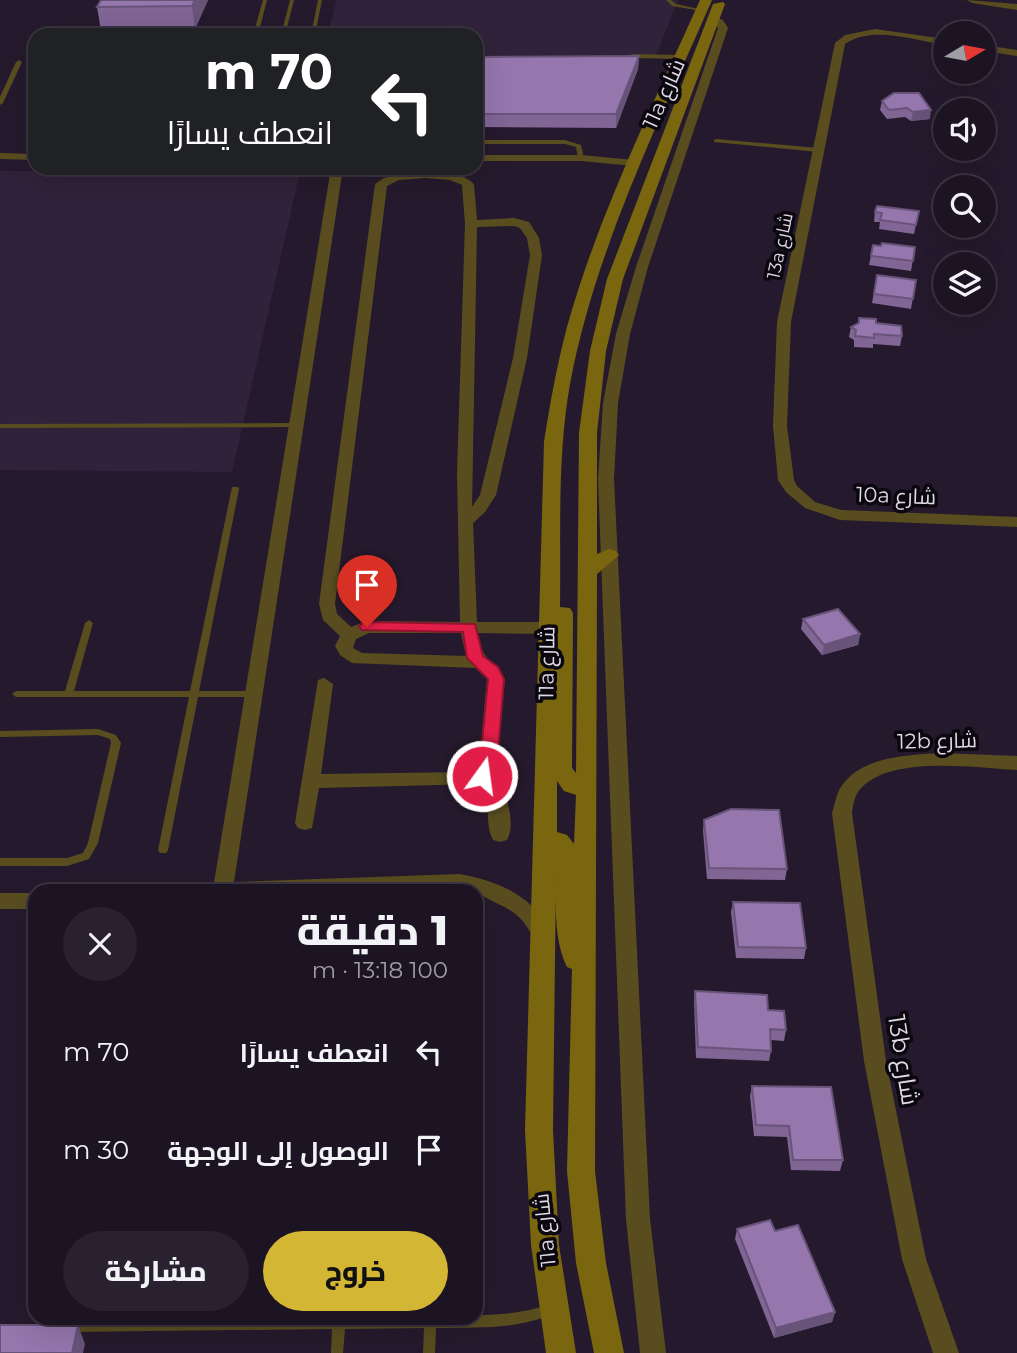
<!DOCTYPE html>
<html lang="ar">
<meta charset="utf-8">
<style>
:root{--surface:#1c1422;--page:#29212f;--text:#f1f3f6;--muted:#a09ea5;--line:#3a3340;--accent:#d4b635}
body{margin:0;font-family:Montserrat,Cairo,sans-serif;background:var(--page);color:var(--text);direction:rtl;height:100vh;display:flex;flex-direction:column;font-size:26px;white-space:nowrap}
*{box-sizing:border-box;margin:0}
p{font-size:23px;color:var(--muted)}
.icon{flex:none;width:38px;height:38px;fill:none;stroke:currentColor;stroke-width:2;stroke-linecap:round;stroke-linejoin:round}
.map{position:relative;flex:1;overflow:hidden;direction:ltr}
.details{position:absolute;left:28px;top:884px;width:455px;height:441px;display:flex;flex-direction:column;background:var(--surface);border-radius:21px;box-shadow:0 7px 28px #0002,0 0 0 2px var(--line);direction:rtl}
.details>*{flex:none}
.guide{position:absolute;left:28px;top:28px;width:455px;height:147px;border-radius:21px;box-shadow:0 7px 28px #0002,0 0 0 2px var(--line);direction:rtl;background:#202124;color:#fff;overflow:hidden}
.needle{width:46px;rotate:80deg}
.controls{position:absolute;left:933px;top:21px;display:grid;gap:14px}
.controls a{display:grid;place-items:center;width:63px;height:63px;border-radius:50%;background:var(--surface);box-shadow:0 7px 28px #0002,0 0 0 2px var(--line);font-size:35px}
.pin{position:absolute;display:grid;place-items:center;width:60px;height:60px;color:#fff;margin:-72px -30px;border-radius:50% 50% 50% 0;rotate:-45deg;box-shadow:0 0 7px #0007}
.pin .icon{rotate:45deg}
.me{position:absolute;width:77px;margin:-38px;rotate:14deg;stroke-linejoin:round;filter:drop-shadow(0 0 5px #0008)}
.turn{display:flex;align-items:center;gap:24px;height:147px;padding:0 35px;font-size:32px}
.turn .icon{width:91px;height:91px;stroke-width:2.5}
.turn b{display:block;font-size:49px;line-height:60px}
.round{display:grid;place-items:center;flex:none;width:74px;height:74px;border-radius:37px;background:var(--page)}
.overview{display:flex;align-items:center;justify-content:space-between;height:119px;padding:0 35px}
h1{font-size:42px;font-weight:800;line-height:52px}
.button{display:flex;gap:14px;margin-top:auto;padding:14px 35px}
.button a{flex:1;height:80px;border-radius:42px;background:var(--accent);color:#111;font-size:28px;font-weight:800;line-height:80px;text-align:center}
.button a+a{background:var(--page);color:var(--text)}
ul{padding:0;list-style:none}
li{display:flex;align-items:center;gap:21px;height:98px;padding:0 35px}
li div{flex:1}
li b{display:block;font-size:26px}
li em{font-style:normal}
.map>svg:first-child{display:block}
.built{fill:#30223a}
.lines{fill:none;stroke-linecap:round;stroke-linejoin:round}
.lane{fill:#594d1f;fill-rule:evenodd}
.street{fill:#594d1f;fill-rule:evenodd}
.secondary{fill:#7a660f;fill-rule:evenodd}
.wall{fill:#806595}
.shaded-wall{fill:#685379}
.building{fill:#9576ad;stroke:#685379;stroke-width:2}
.route{fill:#e11d48;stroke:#92132f;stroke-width:2}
.labels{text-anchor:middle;stroke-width:7;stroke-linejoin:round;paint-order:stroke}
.far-street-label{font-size:18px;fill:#dfd8e5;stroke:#0b070f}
.street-label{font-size:21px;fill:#dfd8e5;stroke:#0b070f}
.near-street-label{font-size:24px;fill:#dfd8e5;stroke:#0b070f}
</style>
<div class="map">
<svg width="1017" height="1353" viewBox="0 0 1017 1353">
<rect width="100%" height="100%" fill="#251a2d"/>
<path class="built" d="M337,0H678L656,56L476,59V35H327Z
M0,171L300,172L232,472L0,470Z"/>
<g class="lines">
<path class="lane" d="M263,0H267L258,35H254V31L185,30L183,29L185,28H255Z
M290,0H294L285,35H281Z
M318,0H322L315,35H311Z
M666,0H671L676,4L704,10L702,11L672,6Z
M634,54L681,55L684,57L681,59L634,58L613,61L610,59Z
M19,60L22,62L3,103L0,105V97L16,62Z
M716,139L818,148L821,150L818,152L714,142V140Z
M476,140H565L581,145L584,158L581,160L578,158L576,147L565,144H476Z
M295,423H298V427L0,428V424Z
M232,487H238L239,489L199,691H253L257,694L253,697H198L168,850L166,853H160L158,850L189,697H16L12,694L16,691H65L85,623L89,620L93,623L74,691H190Z
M98,729L116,735L121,743L98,843L89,859L67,866H0V858H67L83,853L88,843L111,743L110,739L98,735L0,737V731Z
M549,1304L553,1306L555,1310L553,1314C513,1330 479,1327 436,1328L435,1353H423L424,1328L345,1329L343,1353H331L332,1329L68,1332L64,1330L62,1326L64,1322L68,1320L253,1318H476V1315C502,1315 525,1313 549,1304Z"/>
<path class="street" d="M967,0L1017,4V10L972,3Z
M713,16L723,20L728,28L648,267L630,334L618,403L614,479L650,1219L666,1353H640L626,1219L598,479L603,403L616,334L636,267L718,28L708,19Z
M875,29L945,39V45C915,40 871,25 845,44L791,322L787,426L794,480L797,486L815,502L841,510L1017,517V527L840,520L805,508L786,492L778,480L773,426L777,322L835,43L845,35Z
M984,45L1017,50V56L984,51Z
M0,153L35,154V160L0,159Z
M476,155H581L634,160L640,163L634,166L581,161H476Z
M331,168H343L234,882L459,874C499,881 533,896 552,933L549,939C533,944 530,928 520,918C507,905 487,901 476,891H204L207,885L214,883Z
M411,172C431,171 458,169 474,184L477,220L514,218L529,222L539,238L542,255L527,358L496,495L485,512L473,523L477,622H548L556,628L548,634L478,633C483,665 493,656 505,679L497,765L492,775C505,789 517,821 507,840L500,842L493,840C483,822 494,801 478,784L319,788L312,828L305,830L298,828L295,823L318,680L324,678L333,684L321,774L469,772L476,771L479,765L487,679L475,668L352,663L340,655L335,646L340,636L323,620L319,604L375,184L384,178ZM425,178L450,180L462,185L465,224L457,473L460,622L367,621L351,627L337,614L335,604L387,186L399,180ZM514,226L520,228L527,238L530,255L513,358L480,495L472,507L477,227ZM369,633H461L466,656L362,653L353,648L356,639Z
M941,753L1017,756V770C976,768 885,754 858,792C854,798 853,806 852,813L886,1061L926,1259L959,1353H933L902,1259L864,1061L832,813C835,805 836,794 841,787C861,756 908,755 941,753Z
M0,893H35V909H0Z"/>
<path class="secondary" d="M700,0H712C658,124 595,250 570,384C557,457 561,533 560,607L570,608L573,613L572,768L576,773L579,433L590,351L607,279L713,4L723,2L725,4L623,279L606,351L597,433V554L609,549L616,551L619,555L597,574L595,1171L606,1263L624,1353H594L576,1263L567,1171L572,969L567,967C553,939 556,902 556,872L553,1130L559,1245L576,1353H546L531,1245L525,1130L544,442C550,403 557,365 567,327C599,213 652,107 700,0ZM557,781L564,791L576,795L574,844L567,835L557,832Z"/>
</g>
<path class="wall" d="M101,0H208L195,29L101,31L97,7Z
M639,56L638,69L616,128L476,127V57Z
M894,93L930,119L911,121L905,117L887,119L880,110L882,101Z
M919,211L914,234L879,229L880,222H874L875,212Z
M873,245L915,247L911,271L869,265Z
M877,275L916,280L911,309L872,303Z
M859,318L876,323L902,336L900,346L873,344V348L854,347V340L849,337L851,327L858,323Z
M803,619L860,634L858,645L822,655L801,629Z
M704,820L787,869L785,880L707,879L703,831Z
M733,902L806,948L804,959L736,958L731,912Z
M695,991L768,1010L786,1030L784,1041L771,1040V1051L769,1061L696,1058L694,1002Z
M752,1086L843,1160L840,1171L791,1170L787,1137L754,1136L750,1096Z
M737,1229L775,1231L835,1312L832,1322L774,1338L735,1239Z"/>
<path class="shaded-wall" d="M195,0H208L195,29L192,6Z
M639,56L638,69L616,128V114Z
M931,110L930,119L911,121L913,112Z
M860,634L858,645L822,655L824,645Z
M835,1312L832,1322L774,1338L776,1328Z
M78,1325L85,1344L83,1353H72Z"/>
<path class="building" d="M101,0H195L192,6L97,7Z
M639,56L616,114H476V57Z
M894,93H919L931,110L913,112L907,108L889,110L882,101Z
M877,206L919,211L916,225L880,220L882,213L875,212Z
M882,243L915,247L913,261L871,256L873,245L881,246Z
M877,275L916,280L913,299L874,294Z
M859,318L876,319V323L901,326L902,336L874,334V338L855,336L856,330L851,327L859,323Z
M838,609L860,634L824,645L803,619Z
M731,809L779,810L787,869L709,868L704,820Z
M733,902L800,903L806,948L738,947Z
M695,991L767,995L768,1010L784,1011L786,1030L770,1029L771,1051L698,1047Z
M752,1086L831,1087L843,1160H793L789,1126L756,1125Z
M770,1220L775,1231L798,1225L835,1312L776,1328L737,1229Z
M0,1325H78L72,1353H0Z"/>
<path class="route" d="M367,622L475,624L483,656L498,667L504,679L497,765L488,780H476L473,776L480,765L488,679L467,658L463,632L362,630L359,627L362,623Z"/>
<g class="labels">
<g class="far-street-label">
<text transform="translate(780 246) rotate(-78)" y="6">13a شارع</text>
</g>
<g class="street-label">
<text transform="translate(664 94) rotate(-66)" y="7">11a شارع</text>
<text transform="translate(896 496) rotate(2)" y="7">10a شارع</text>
<text transform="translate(547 663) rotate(-89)" y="7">11a شارع</text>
<text transform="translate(937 741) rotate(-1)" y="7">12b شارع</text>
<text transform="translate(545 1230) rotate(-96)" y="7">11a شارع</text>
</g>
<g class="near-street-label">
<text transform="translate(903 1060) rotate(81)" y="8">13b شارع</text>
</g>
</g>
</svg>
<div class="controls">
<a><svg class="needle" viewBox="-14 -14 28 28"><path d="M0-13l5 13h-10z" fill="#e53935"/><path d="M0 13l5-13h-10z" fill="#a09ea5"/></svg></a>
<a><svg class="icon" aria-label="sound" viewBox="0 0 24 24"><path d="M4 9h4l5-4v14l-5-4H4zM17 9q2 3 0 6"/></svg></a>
<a><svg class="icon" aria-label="search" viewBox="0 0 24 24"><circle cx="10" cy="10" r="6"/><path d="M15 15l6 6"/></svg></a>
<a><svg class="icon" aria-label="layers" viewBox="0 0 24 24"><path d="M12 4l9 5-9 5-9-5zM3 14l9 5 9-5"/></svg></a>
</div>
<div class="pin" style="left:367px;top:627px;background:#d93025"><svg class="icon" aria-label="arrive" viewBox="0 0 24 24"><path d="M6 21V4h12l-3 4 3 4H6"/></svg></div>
<svg class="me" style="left:482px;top:776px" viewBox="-20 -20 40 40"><circle r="17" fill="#e11d48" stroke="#fff" stroke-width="3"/><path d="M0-11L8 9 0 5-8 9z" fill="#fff"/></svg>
<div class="guide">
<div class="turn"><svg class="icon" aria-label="left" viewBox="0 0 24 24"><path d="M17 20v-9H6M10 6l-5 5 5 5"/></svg><div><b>70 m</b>انعطف يسارًا</div></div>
</div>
<section class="details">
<div class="overview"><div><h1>1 دقيقة</h1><p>100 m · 13:18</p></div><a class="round"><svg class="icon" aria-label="close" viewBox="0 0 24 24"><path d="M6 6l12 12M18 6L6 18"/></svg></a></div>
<ul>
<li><svg class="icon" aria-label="left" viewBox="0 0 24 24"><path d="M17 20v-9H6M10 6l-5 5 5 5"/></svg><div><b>انعطف يسارًا</b></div><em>70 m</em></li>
<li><svg class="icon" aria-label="arrive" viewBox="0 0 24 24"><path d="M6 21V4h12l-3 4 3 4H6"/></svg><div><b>الوصول إلى الوجهة</b></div><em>30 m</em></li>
</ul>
<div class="button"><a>خروج</a><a>مشاركة</a></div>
</section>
</div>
